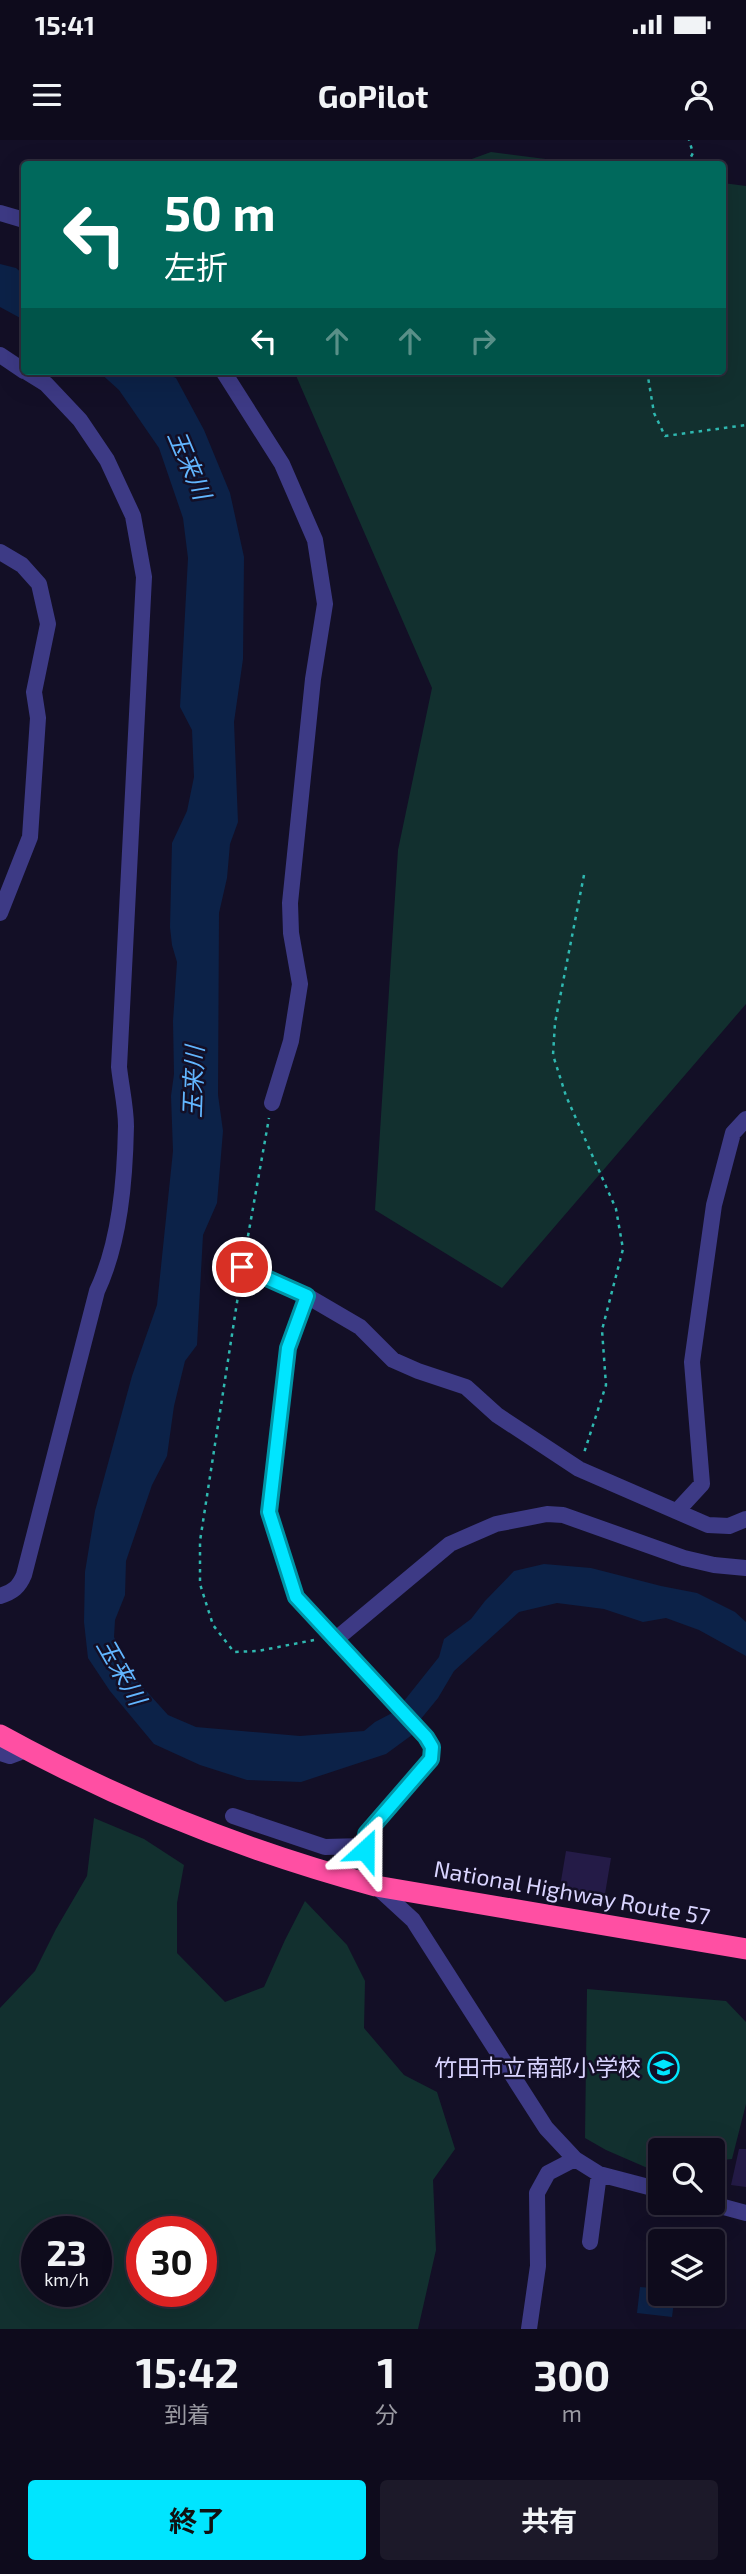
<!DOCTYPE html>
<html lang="ja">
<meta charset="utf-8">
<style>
:root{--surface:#0e0b1c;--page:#1c1929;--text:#f1f3f6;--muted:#9b9ba3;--line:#2e2b3b;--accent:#00e5ff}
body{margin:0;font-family:"Exo 2","Noto Sans JP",sans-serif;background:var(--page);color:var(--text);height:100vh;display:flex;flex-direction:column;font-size:26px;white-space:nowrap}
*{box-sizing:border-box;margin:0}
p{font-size:23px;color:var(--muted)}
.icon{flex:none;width:38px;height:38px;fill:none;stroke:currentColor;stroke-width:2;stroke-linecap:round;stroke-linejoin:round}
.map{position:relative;height:2189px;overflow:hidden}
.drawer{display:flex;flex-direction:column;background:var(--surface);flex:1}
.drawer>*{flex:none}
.banner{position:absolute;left:21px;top:21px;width:705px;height:214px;border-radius:7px;box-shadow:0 7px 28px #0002,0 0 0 2px var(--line);background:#00695c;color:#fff;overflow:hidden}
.fabs{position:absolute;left:648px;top:1998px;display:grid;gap:14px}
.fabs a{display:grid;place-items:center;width:77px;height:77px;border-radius:7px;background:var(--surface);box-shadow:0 7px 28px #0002,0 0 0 2px var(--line);font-size:35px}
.speed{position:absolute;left:21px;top:2076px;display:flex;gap:14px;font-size:35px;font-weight:700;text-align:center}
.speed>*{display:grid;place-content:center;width:91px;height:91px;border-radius:50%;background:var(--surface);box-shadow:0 7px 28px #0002,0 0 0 2px var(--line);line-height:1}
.speed small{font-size:18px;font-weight:400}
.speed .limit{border:10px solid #d22;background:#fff;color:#111}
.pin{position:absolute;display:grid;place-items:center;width:60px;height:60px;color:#fff;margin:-30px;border:4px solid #fff;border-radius:50%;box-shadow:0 2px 7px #0007}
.me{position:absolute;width:77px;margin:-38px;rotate:24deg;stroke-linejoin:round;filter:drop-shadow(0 0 5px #0008)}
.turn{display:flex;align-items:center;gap:24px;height:147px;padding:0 28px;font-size:32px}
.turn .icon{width:91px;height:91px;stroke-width:2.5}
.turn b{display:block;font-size:49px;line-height:60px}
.lanes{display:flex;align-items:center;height:66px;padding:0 28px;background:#0003;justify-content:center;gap:35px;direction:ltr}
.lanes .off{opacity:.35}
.eta{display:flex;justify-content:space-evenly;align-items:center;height:119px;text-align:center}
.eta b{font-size:42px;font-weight:700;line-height:49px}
.action{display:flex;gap:14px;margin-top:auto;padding:14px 28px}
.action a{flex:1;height:80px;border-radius:7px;background:var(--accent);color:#111;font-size:28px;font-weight:700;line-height:80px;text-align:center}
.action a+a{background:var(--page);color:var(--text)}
.status{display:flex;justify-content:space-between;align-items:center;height:49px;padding:0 35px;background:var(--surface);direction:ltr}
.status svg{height:19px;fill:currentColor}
header{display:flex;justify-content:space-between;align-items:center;height:91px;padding:0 28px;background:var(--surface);font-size:32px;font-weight:700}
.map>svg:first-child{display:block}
.green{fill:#12302f;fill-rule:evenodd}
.water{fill:#0c2248}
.building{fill:#241b47}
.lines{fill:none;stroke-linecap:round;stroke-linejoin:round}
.path{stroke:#2fb8b0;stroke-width:2.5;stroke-dasharray:3.5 5;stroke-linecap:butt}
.minor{stroke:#3d3a85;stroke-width:16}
.highway{stroke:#ff4fa3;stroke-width:21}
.route-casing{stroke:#0095a6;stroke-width:18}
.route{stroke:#00e5ff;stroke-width:12}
.labels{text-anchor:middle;stroke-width:5;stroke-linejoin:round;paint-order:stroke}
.street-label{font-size:23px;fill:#d9d4ff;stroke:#130f26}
.poi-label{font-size:23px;fill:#d9d4ff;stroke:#130f26;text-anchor:end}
.water-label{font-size:24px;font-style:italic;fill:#62b6ff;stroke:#130f26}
</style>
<div class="status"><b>15:41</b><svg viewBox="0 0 49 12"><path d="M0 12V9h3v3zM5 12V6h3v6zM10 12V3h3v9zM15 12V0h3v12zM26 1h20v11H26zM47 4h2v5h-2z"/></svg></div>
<header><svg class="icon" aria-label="menu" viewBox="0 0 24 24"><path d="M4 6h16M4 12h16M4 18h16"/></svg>GoPilot<svg class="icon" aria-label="person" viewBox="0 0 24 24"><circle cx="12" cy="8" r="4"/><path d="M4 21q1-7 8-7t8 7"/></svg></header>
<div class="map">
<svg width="746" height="2189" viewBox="0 0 746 2189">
<rect width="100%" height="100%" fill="#130f26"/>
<path class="green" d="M491,12L585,24H458Z
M723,43L746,46V864L502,1148L375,1070L398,710L432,548L294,231H723Z
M94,1678L144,1699L184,1725L177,1763V1813L225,1862L264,1847L285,1800L305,1761L347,1805L365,1841L364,1888L404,1935L437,1952L455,2009L433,2040L436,2110L418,2189H0V1868L35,1831L56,1789L87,1736ZM96,2091V2151H37V2091ZM142,2091H201V2151H142Z
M587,1849L726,1861L746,1882V1964L732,2019L712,2021V2011H660L659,2033L606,2010L585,1998Z"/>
<path class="water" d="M0,124L16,128L24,135V180L0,167Z
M98,231H160L176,238L204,290L230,353L244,417L243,519L234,582L238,682L230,704L227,738L219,773L218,955L223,991L217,1063L203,1095L197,1205L185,1221L174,1266L167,1316L152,1345L126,1421L125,1455L115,1480L114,1497L130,1533L168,1575L196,1587L300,1596L364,1591L375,1582L396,1571L439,1517L444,1499L471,1479L485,1461L514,1431L544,1424L591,1428L661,1446L697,1453L735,1472L746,1482V1516L699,1490L666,1478L643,1482L604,1469L557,1463L519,1472L454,1531L438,1558L420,1580L416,1592L386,1614L301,1642L247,1640L200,1625L154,1604L110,1551L88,1518L84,1482L85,1432L95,1371L132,1236L157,1165L173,1011L171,956L174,934L173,881L177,822L172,805L170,787L172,703L187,671L194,637L192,590L180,567L188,418L183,378L159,308L119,250Z
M656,2113L660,2114V2154H675L672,2177L637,2173L640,2147L652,2148Z"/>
<path class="building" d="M566,1711L611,1718L603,1766L558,1759Z
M739,2009H746V2047L731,2045Z"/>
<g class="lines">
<path class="path" d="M687,24L693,13L689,0
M647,231L654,273L665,296L746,285
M584,735L555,883L553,915L566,956L616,1069L623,1109L602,1190L606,1245L584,1313
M245,1113L269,978
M240,1143L200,1401V1444L213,1485L234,1512L258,1511L314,1500"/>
<path class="minor" d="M0,73L24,80
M0,215L24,231
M223,231L282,324L315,400L325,464L313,539L290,763L291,793L300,844L291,901L272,963
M0,412L22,425L39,444L48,484L34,552L38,578L30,697L0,773
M242,1127L307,1156L360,1187L393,1220L418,1231L466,1247L497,1275L579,1329L708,1385L729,1386L746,1379
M307,1156L288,1208L269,1372L296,1457L426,1597L432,1607L431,1619L366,1694L365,1710L376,1746L413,1780L546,1988L575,2019L599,2034L660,2050
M678,1370L702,1344L692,1222L714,1065L733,993L746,979
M0,1456C13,1452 19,1447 24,1435L97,1151C120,1102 125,1040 126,986C126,967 121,946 119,927L144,437L133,376L107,320L80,280L46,244L25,231
M335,1500L450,1404L496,1384L547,1374L563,1375L684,1418L714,1425L746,1428
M0,1613L10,1616L26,1610
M233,1676L325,1707L365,1706
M709,2063L746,2073
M590,2102L599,2034
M529,2189L538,2126L537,2053L548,2033L575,2019"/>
<path class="highway" d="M0,1595C118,1660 246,1711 376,1746L746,1809"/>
</g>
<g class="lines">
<defs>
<path id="route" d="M242,1127L307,1156L288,1208L269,1372L296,1457L426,1597L432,1607L431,1619L366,1694L365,1710"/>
</defs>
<use href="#route" class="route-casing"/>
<use href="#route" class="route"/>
</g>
<defs>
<symbol id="school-ring" viewBox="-11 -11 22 22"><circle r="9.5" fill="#130f26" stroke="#00e5ff" stroke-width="1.5"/><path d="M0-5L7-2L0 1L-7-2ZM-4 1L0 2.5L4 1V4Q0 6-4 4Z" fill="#00e5ff"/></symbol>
</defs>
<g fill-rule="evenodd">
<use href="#school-ring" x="646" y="1910" width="35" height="35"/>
</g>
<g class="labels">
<g class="street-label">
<text transform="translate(572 1753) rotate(10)" y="8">National Highway Route 57</text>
</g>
<g class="poi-label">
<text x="641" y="1936">竹田市立南部小学校</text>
</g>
<g class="water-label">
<text transform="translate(189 325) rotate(67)" y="8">玉来川</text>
<text transform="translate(194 942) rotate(-88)" y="8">玉来川</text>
<text transform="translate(121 1532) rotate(60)" y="8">玉来川</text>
</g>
</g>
</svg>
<div class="fabs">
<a><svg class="icon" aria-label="search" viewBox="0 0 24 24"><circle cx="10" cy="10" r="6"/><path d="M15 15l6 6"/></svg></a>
<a><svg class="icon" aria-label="layers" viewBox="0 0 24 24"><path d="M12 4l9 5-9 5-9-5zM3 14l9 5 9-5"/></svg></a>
</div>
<div class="speed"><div>23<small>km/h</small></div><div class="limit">30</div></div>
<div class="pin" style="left:242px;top:1127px;background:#d93025"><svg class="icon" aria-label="arrive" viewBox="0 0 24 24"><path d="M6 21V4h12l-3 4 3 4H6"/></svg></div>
<svg class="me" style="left:365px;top:1710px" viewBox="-20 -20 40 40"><path d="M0-17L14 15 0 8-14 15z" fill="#00e5ff" stroke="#fff" stroke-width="4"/></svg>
<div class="banner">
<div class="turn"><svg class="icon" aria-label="left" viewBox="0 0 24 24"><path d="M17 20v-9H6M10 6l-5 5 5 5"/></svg><div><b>50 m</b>左折</div></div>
<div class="lanes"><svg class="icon" aria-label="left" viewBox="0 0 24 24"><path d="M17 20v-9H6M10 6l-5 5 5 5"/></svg><svg class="icon off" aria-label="ahead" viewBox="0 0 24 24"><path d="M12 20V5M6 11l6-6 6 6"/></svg><svg class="icon off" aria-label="ahead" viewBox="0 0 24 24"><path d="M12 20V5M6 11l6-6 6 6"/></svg><svg class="icon off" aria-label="right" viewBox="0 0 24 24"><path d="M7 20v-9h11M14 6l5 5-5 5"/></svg></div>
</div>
</div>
<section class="drawer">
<div class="eta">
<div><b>15:42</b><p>到着</p></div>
<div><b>1</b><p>分</p></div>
<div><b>300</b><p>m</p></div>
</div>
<div class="action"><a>終了</a><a>共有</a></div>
</section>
